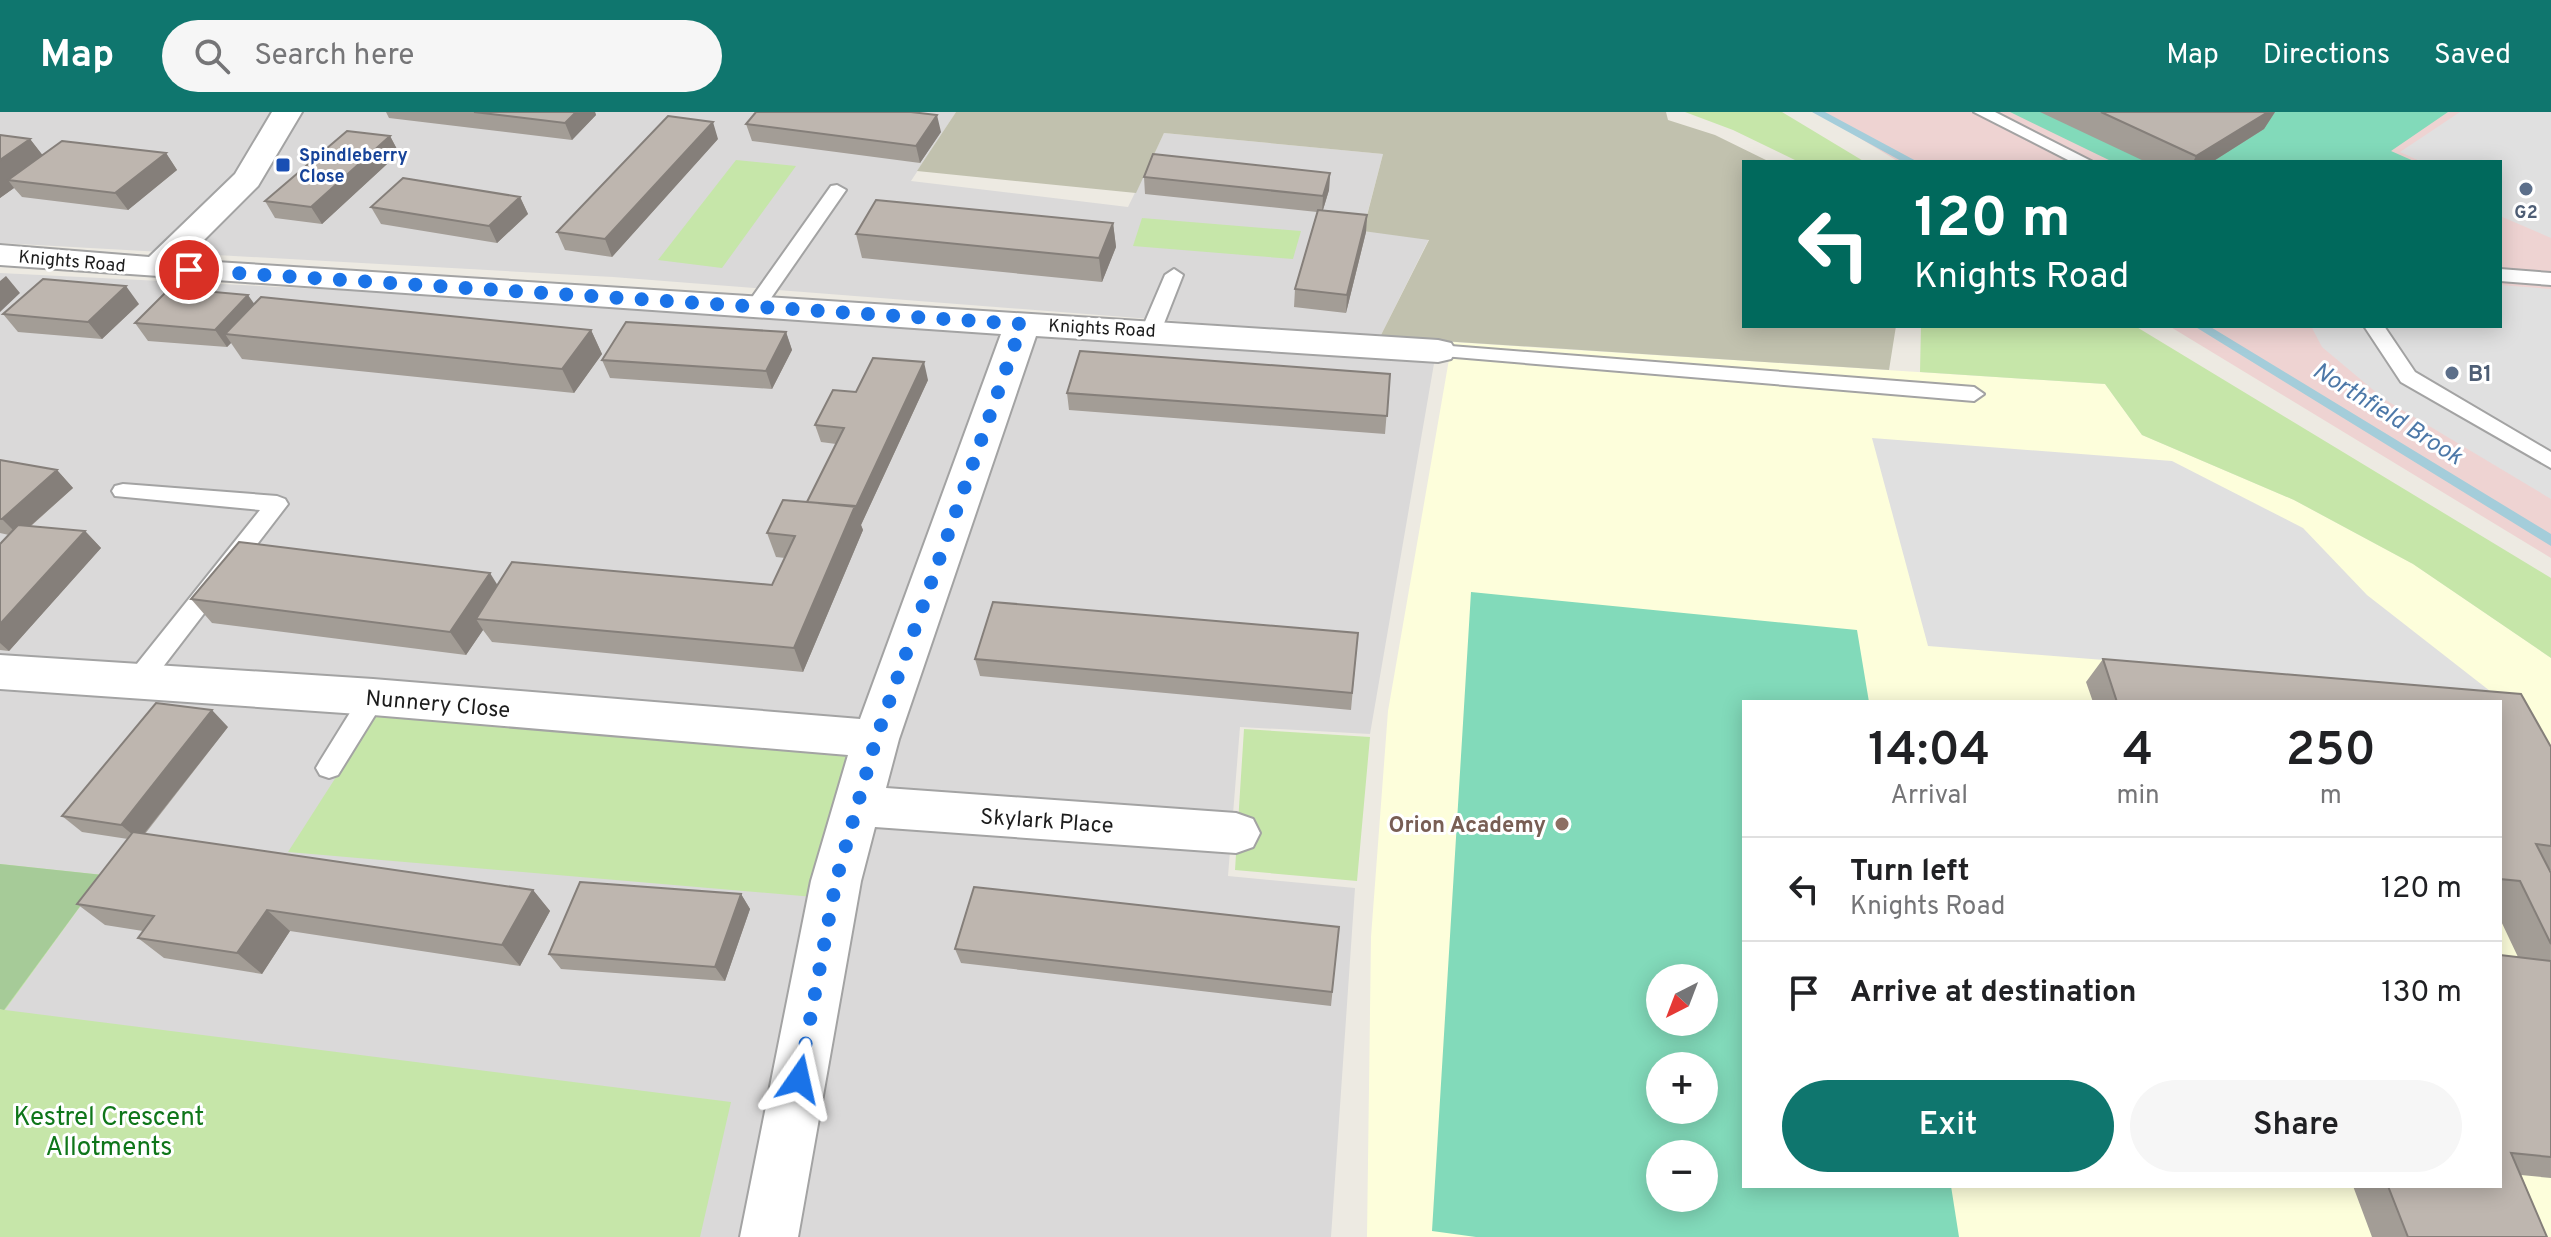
<!DOCTYPE html>
<meta charset="utf-8">
<style>
:root{--surface:#fff;--page:#f6f6f6;--text:#202124;--muted:#757577;--line:#e0e0e0;--accent:#0f766e}
body{margin:0;font-family:Overpass,sans-serif;background:var(--page);color:var(--text);height:100vh;display:flex;flex-direction:column;font-size:30px;white-space:nowrap}
*{box-sizing:border-box;margin:0}
p{font-size:26px;color:var(--muted)}
.icon{flex:none;width:44px;height:44px;fill:none;stroke:currentColor;stroke-width:2;stroke-linecap:round;stroke-linejoin:round}
.map{position:relative;flex:1;overflow:hidden}
.sheet{position:absolute;left:1742px;top:588px;width:760px;height:488px;display:flex;flex-direction:column;background:var(--surface);border-radius:0px;box-shadow:0 4px 20px #0003}
.sheet>*{flex:none}
.hud{position:absolute;left:1742px;top:48px;width:760px;height:168px;border-radius:0px;box-shadow:0 4px 20px #0003;background:#00695c;color:#fff;overflow:hidden}
.needle{width:52px;rotate:222deg}
.fabs{position:absolute;left:1646px;top:852px;display:grid;gap:16px}
.fabs a{display:grid;place-items:center;width:72px;height:72px;border-radius:50%;background:var(--surface);box-shadow:0 4px 20px #0003;font-size:40px}
.pin{position:absolute;display:grid;place-items:center;width:68px;height:68px;color:#fff;margin:-34px;border:4px solid #fff;border-radius:50%;box-shadow:0 2px 8px #0007}
.me{position:absolute;width:88px;margin:-44px;rotate:11deg;stroke-linejoin:round;filter:drop-shadow(0 0 6px #0008)}
.turn{display:flex;align-items:center;gap:28px;height:168px;padding:0 40px;font-size:36px}
.turn .icon{width:104px;height:104px;stroke-width:2.5}
.turn b{display:block;font-size:56px;line-height:68px}
.eta{display:flex;justify-content:space-evenly;align-items:center;height:136px;text-align:center}
.eta b{font-size:48px;font-weight:600;line-height:56px}
.primary-button{display:flex;gap:16px;margin-top:auto;padding:16px 40px}
.primary-button a{flex:1;height:92px;border-radius:48px;background:var(--accent);color:#fff;font-size:32px;font-weight:600;line-height:92px;text-align:center}
.primary-button a+a{background:var(--page);color:var(--text)}
ul{padding:0;list-style:none}
li{display:flex;align-items:center;gap:24px;height:104px;padding:0 40px;border-top:2px solid var(--line)}
li div{flex:1}
li b{display:block;font-size:30px}
li em{font-style:normal}
header{display:flex;align-items:center;gap:48px;box-sizing:border-box;height:112px;padding:0 40px;background:var(--accent);color:#fff}
header strong{font-size:38px}
nav{display:flex;gap:44px;margin-inline-start:auto;font-size:28px}
.search{width:560px;height:72px;background:var(--page);display:flex;align-items:center;gap:20px;box-sizing:border-box;padding:0 28px;border-radius:44px;color:var(--muted);font-size:30px}
.map>svg:first-child{display:block}
.residential{fill:#dad9d9}
.commercial{fill:#eed3d2}
.education{fill:#fdfedb;fill-rule:evenodd}
.construction{fill:#c1c1ae}
.grass{fill:#c6e6a9}
.forest{fill:#a6cb98}
.pitch{fill:#82daba;fill-rule:evenodd}
.parking{fill:#e0e0e0}
.lines{fill:none;stroke-linecap:round;stroke-linejoin:round}
.stream{fill:#a4cdda;fill-rule:evenodd}
.service-casing{stroke:#a3a3a3;stroke-width:4}
.minor-casing{stroke:#a3a3a3;stroke-width:4}
.service{fill:#fff;fill-rule:evenodd}
.minor{fill:#fff;fill-rule:evenodd}
.wall{fill:#a39d96}
.shaded-wall{fill:#857f7a}
.building{fill:#beb6af;stroke:#857f7a;stroke-width:2}
.route{stroke:#1a73e8;stroke-width:14;stroke-dasharray:0 25.2}
.transit-dot{fill:#1a4fb4;stroke:#fff;stroke-width:3}
.service-dot{fill:#5c6f8a;stroke:#fff;stroke-width:3}
.education-dot{fill:#8d6e63;stroke:#fff;stroke-width:3}
.labels{text-anchor:middle;stroke-width:6;stroke-linejoin:round;paint-order:stroke}
.far-transit-label{font-size:18px;font-weight:bold;fill:#164399;stroke:#fff;text-anchor:start}
.far-service-label{font-size:18px;font-weight:bold;fill:#4e5e75;stroke:#fff}
.far-street-label{font-size:18px;fill:#1c1c1c;stroke:#fff}
.service-label{font-size:22px;font-weight:bold;fill:#4e5e75;stroke:#fff;text-anchor:start}
.street-label{font-size:22px;fill:#1c1c1c;stroke:#fff}
.education-label{font-size:22px;font-weight:bold;fill:#785e54;stroke:#fff;text-anchor:end}
.water-label{font-size:24px;font-style:italic;fill:#4d78a8;stroke:#fff}
.near-park-label{font-size:26px;fill:#0f761a;stroke:#fff}
</style>
<header>
<strong>Map</strong>
<div class="search"><svg class="icon" aria-label="search" viewBox="0 0 24 24"><circle cx="10" cy="10" r="6"/><path d="M15 15l6 6"/></svg>Search here</div>
<nav><a>Map</a><a>Directions</a><a>Saved</a></nav>
</header>
<div class="map">
<svg width="2551" height="1125" viewBox="0 0 2551 1125">
<rect width="100%" height="100%" fill="#edeae2"/>
<path class="residential" d="M0,0H956L911,69L1128,95L1164,21L1383,42L1363,118L1429,127L1380,225L613,165L0,131Z
M0,161L1022,212L1436,240L1370,622L1240,615L1228,764L1355,776L1331,1125H0Z"/>
<path class="commercial" d="M1817,0H2551V446L2169,214H2500V50H1899Z"/>
<path class="education" d="M1452,230L2105,272L2142,323L2294,388L2413,452L2551,546V1125H1367L1371,825L1388,599ZM1744,590H2500V1074H1744ZM1660,866H1704V910H1660ZM1660,954H1704V998H1660ZM1660,1042H1704V1086H1660Z"/>
<path class="construction" d="M956,0H1666L1668,8L1715,23L1770,50H1744V214H1896L1889,258L1380,225L1429,128L1363,119L1383,42L1164,21L1136,81L917,59Z"/>
<path class="grass" d="M1685,0H1782L1865,50H1799L1733,18Z
M736,48L796,54L722,156L658,148Z
M1142,106L1301,119L1293,147L1133,134Z
M1921,214H2135L2551,466V546L2413,452L2294,388L2142,323L2105,272L1920,260Z
M377,601L859,637L814,785L288,740Z
M1244,617L1370,625L1357,769L1235,758Z
M0,752L103,763L5,898L731,990L700,1125H0Z"/>
<path class="forest" d="M0,752L103,763L4,898L0,897Z"/>
<path class="pitch" d="M2010,0H2448L2391,39L2416,50H2113Z
M1471,480L1857,518L1869,590H1744V1074H1951L1959,1125H1476L1432,1119ZM1704,866V910H1660V866ZM1660,954H1704V998H1660ZM1660,1042H1704V1086H1660Z"/>
<path class="parking" d="M2460,0H2551V126L2500,104V50H2422L2400,40Z
M2500,173L2551,177V387L2384,287L2322,235L2311,214H2500Z
M1872,326L2172,349L2303,416L2367,483L2490,579L1928,534Z"/>
<g class="lines">
<path class="stream" d="M1812,0H1825L1918,50H1903Z
M2194,214H2209L2551,422V434Z"/>
<defs>
<path id="service" d="M1974,0H1995L2093,50H2072Z
M837,73L846,78L762,199H748L746,195L748,191L831,74Z
M1174,157L1183,163L1161,219L1151,225L1144,223L1141,219L1165,163Z
M2500,157L2551,161V173L2500,169Z
M2364,214H2384L2415,260L2551,340V356L2401,270Z
M1438,233L1974,275L1984,282L1974,289L1431,243L1428,239L1431,235Z
M123,372L277,384L285,387L288,392L146,577L137,579L128,577L125,570L128,563L260,398L115,384L112,379L115,374Z
M373,575L382,578L385,585L382,592L338,663L329,666L320,663L316,656L320,649L364,578Z"/>
<path id="minor" d="M272,0H302L258,74L184,148L1438,228L1451,231L1456,239L1451,247L1438,250L1036,224L899,627L886,676L1236,701L1253,707L1260,721L1253,735L1236,741L875,715L861,769L798,1125H740L811,769L848,643L373,603L0,577V543L373,567L860,607L1001,222L0,153V133L149,145L235,62Z"/>
</defs>
<use href="#service" class="service-casing"/>
<use href="#minor" class="minor-casing"/>
<use href="#service" class="service"/>
<use href="#minor" class="minor"/>
</g>
<path class="wall" d="M386,0H595L596,3L572,28L389,6Z
M2040,0H2275L2264,17L2212,50H2146Z
M746,12L941,20L920,51L752,29Z
M0,23L30,27L42,43L166,41L177,58L128,98L22,85L14,76L0,86Z
M390,24L399,41L322,112L275,106L265,89Z
M718,27L612,145L565,138L557,120Z
M1330,61L1329,78L1323,98L1367,103L1366,120L1346,201L1294,195L1295,177L1317,100L1145,82L1144,65Z
M520,85L528,102L497,131L381,112L371,95Z
M1113,111L1116,135L1102,170L862,146L856,122Z
M139,192L102,227L18,220L3,202Z
M254,192L591,218L602,242L574,281L242,247L231,231L227,235L148,229L135,211Z
M786,220L792,238L772,277L610,266L602,248Z
M1390,262L1385,322L1069,298L1067,281Z
M928,268L861,413L863,418L803,560L492,530L483,518L466,543L212,511L191,487L498,473H772L785,446L776,445L767,421L807,390L836,332L821,330L815,313L856,280Z
M0,348L57,358L73,376L31,414L85,419L101,436L9,539L0,538V432L9,423L0,421Z
M1358,521L1351,598L980,564L975,547Z
M2103,547L2521,582L2551,635V758H2549L2551,761V1066L2521,1063L2547,1125H2372L2353,1074H2500V843L2518,845L2500,807V590H2093L2086,570Z
M228,615L145,722L533,778L550,799L520,854L290,819L262,862L164,846L138,826L143,819L105,813L77,792L128,727L82,720L62,704Z
M741,782L750,797L725,869L561,857L549,842Z
M1339,815L1331,894L961,851L955,837Z"/>
<path class="shaded-wall" d="M576,0H595L596,3L572,28L565,11Z
M2268,0H2275L2264,17L2212,50H2193L2196,44Z
M937,3L941,20L920,51L916,34Z
M713,10L718,27L612,145L605,127Z
M390,24L399,41L322,112L311,95Z
M30,27L48,50L8,68L14,76L0,86V48Z
M166,41L177,58L128,98L115,81Z
M1330,61L1329,78L1322,101L1323,84Z
M520,85L528,102L497,131L489,114Z
M1367,103L1366,120L1346,201L1347,183Z
M1113,111L1116,135L1102,170L1099,146Z
M6,164L20,181L0,200V169Z
M126,174L139,192L102,227L88,210Z
M248,183L260,200L225,222L231,231L227,235L215,218Z
M591,218L602,242L574,281L562,257Z
M786,220L792,238L772,277L766,259Z
M924,250L928,268L861,413L863,418L803,560L794,536L855,394Z
M57,358L73,376L19,424L2,407Z
M85,419L101,436L9,539L0,531V512Z
M490,461L505,485L476,507L483,518L466,543L450,520Z
M212,598L228,615L139,728L121,713Z
M533,778L550,799L520,854L502,833Z
M741,782L750,797L725,869L715,855Z
M267,798L290,819L262,862L237,841Z"/>
<path class="building" d="M474,0H576L565,11Z
M756,0H911L937,3L916,34L746,12Z
M2101,0H2268L2196,44Z
M668,4L713,10L605,127L557,120Z
M347,19L390,24L311,95L265,89Z
M0,23L30,27L0,48Z
M62,29L166,41L115,81L8,68Z
M1153,42L1330,61L1323,84L1144,65Z
M403,66L520,85L489,114L371,95Z
M876,88L1113,111L1099,146L856,122Z
M1318,98L1367,103L1347,183L1295,177Z
M43,167L126,174L88,210L3,202Z
M170,176L248,183L215,218L135,211Z
M261,185L591,218L562,257L225,222Z
M626,210L786,220L766,259L602,248Z
M1080,239L1390,262L1387,304L1067,281Z
M873,246L924,250L856,395L807,390L844,316L815,313L833,278L856,280Z
M0,348L57,358L2,407H0Z
M783,388L855,394L794,536L476,507L512,450L772,473L795,424L767,421Z
M18,413L85,419L0,512V432Z
M239,430L490,461L450,520L191,487Z
M993,490L1358,521L1352,581L975,547Z
M2103,547L2521,582L2551,635V734L2536,732L2551,761V832L2520,769L2500,767V590H2117Z
M156,591L212,598L121,713L62,704Z
M133,720L533,778L502,833L267,798L237,841L138,826L154,804L77,792Z
M580,770L741,782L715,855L549,842Z
M974,775L1339,815L1332,880L955,837Z
M2500,843L2551,849V1045L2511,1041L2547,1125H2408L2388,1074H2500Z"/>
<g class="lines">
<path class="route" d="M189,158L1022,212L876,627L836,769L799,967"/>
</g>
<rect class="transit-dot" x="275" y="45" width="16" height="16" rx="4"/>
<g class="service-dot">
<circle cx="2526" cy="77" r="8"/>
<circle cx="2452" cy="261" r="8"/>
</g>
<circle class="education-dot" cx="1562" cy="712" r="8"/>
<g class="labels">
<g class="far-transit-label">
<text x="299" y="49">Spindleberry<tspan x="299" dy="21">Close</tspan></text>
</g>
<g class="far-service-label">
<text x="2526" y="106">G2</text>
</g>
<g class="far-street-label">
<text transform="translate(72 149) rotate(5)" y="6">Knights Road</text>
<text transform="translate(1102 216) rotate(3)" y="6">Knights Road</text>
</g>
<g class="service-label">
<text x="2468" y="269">B1</text>
</g>
<g class="street-label">
<text transform="translate(438 591) rotate(5)" y="8">Nunnery Close</text>
<text transform="translate(1047 708) rotate(4)" y="8">Skylark Place</text>
</g>
<g class="education-label">
<text x="1546" y="720">Orion Academy</text>
</g>
<g class="water-label">
<text transform="translate(2388 301) rotate(32)" y="8">Northfield Brook</text>
</g>
<g class="near-park-label">
<text x="109" y="1013">Kestrel Crescent<tspan x="109" dy="30">Allotments</tspan></text>
</g>
</g>
</svg>
<div class="fabs">
<a><svg class="needle" viewBox="-14 -14 28 28"><path d="M0-13l5 13h-10z" fill="#e53935"/><path d="M0 13l5-13h-10z" fill="#757577"/></svg></a>
<a>+</a>
<a>−</a>
</div>
<div class="pin" style="left:189px;top:158px;background:#d93025"><svg class="icon" aria-label="arrive" viewBox="0 0 24 24"><path d="M6 21V4h12l-3 4 3 4H6"/></svg></div>
<svg class="me" style="left:799px;top:967px" viewBox="-20 -20 40 40"><path d="M0-17L14 15 0 8-14 15z" fill="#1a73e8" stroke="#fff" stroke-width="4"/></svg>
<div class="hud">
<div class="turn"><svg class="icon" aria-label="left" viewBox="0 0 24 24"><path d="M17 20v-9H6M10 6l-5 5 5 5"/></svg><div><b>120 m</b>Knights Road</div></div>
</div>
<section class="sheet">
<div class="eta">
<div><b>14:04</b><p>Arrival</p></div>
<div><b>4</b><p>min</p></div>
<div><b>250</b><p>m</p></div>
</div>
<ul>
<li><svg class="icon" aria-label="left" viewBox="0 0 24 24"><path d="M17 20v-9H6M10 6l-5 5 5 5"/></svg><div><b>Turn left</b><p>Knights Road</p></div><em>120 m</em></li>
<li><svg class="icon" aria-label="arrive" viewBox="0 0 24 24"><path d="M6 21V4h12l-3 4 3 4H6"/></svg><div><b>Arrive at destination</b></div><em>130 m</em></li>
</ul>
<div class="primary-button"><a>Exit</a><a>Share</a></div>
</section>
</div>
